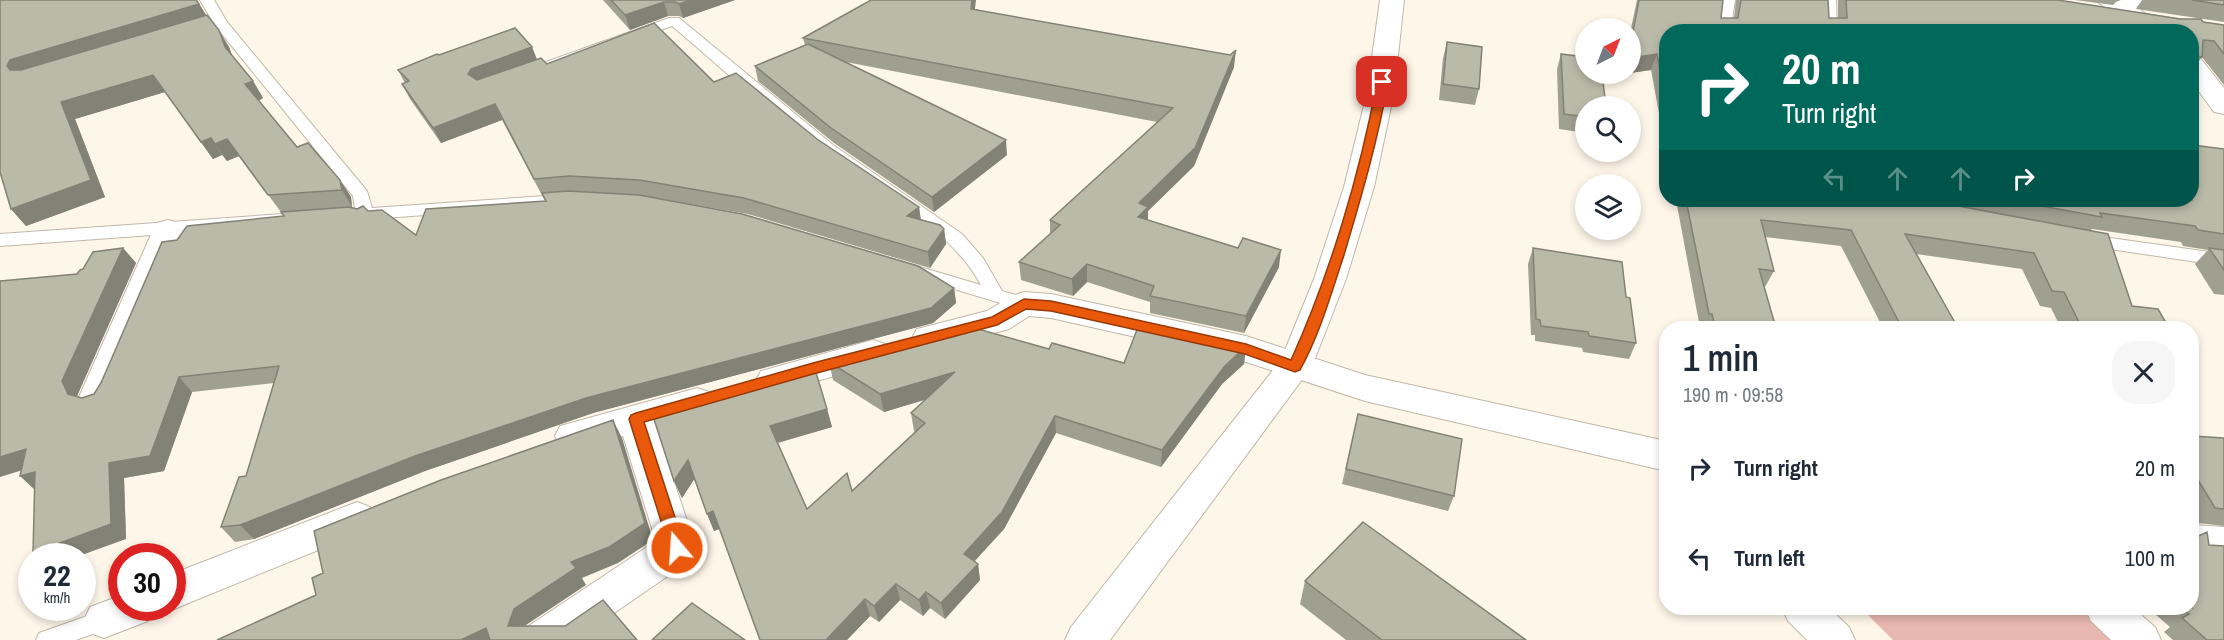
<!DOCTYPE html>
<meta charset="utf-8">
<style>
:root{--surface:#fff;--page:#f6f6f7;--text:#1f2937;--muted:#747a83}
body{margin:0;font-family:"Archivo Narrow",sans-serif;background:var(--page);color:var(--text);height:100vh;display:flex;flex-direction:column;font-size:22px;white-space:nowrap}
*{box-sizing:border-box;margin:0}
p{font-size:20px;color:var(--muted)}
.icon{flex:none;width:33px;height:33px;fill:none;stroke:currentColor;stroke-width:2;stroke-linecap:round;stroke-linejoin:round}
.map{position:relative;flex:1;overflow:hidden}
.side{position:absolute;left:1659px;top:321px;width:540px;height:294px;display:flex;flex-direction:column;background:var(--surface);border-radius:24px;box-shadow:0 3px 9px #0003}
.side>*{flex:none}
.top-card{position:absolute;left:1659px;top:24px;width:540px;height:183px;border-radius:24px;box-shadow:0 3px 9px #0003;background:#00695c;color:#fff;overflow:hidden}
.needle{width:39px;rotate:42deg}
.controls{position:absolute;left:1575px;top:18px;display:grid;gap:12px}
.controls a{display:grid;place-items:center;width:66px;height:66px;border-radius:50%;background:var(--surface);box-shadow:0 3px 9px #0003;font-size:30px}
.speed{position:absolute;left:18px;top:543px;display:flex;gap:12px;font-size:30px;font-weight:700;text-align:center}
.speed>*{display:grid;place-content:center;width:78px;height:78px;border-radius:50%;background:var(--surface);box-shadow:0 3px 9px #0003;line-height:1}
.speed small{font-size:15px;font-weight:400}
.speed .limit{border:9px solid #d22;background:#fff;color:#111}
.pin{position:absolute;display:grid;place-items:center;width:51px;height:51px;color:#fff;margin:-26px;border-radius:12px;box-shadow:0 3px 9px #0006}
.me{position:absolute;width:66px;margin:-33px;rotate:342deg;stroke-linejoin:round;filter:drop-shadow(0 0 4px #0008)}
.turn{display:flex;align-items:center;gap:21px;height:126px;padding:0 24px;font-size:27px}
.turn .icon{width:78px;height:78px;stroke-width:2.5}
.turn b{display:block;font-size:42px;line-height:51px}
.lanes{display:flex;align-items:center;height:57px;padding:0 24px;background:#0003;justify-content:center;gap:30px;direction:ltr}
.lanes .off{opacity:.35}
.round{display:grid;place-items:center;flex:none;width:63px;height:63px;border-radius:24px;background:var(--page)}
.head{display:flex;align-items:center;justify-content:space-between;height:102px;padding:0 24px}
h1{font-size:36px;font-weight:600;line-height:45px}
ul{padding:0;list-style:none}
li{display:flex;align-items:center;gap:18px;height:90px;padding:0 24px}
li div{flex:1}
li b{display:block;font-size:22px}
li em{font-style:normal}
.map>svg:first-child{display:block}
.green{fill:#e8b7af}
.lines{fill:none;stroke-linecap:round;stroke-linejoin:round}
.service-casing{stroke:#c0b7a8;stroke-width:2}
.minor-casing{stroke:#c0b7a8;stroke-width:2}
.tertiary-casing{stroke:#c0b7a8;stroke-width:2}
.service{fill:#fff;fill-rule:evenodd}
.minor{fill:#fff;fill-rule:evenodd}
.tertiary{fill:#fff;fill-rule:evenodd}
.wall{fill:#a0a091}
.shaded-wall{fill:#828276}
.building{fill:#babaa9;stroke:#828276;stroke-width:1.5}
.route{fill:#ea580c;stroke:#983908;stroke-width:1.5}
</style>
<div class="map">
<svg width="2224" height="640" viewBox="0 0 2224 640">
<rect width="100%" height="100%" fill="#fef6e9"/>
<path class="green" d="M1861,608H2084L2118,640H1893Z"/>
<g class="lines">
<defs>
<path id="service" d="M0,0H11L0,5Z
M200,0H214L227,22L367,191L372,208L575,194L645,198L748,216L981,285C948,224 875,193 822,153C770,113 722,68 672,26L489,92L484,93L477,89L479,86L669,18H679L833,145L962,234L983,258L1002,291L1030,299L1033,304L1030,309L1024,310L747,227L645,208L575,204L371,219L365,222L359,220L0,246V234L355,209L353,196L218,29L34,85H24L22,82L24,79L213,22Z
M1721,0H1735L1730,32H1716Z
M1822,0H1836L1837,32H1823Z
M2129,0H2151L2149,3L2122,10L2115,6L2117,3Z
M0,14L8,19L6,22L0,23Z
M2089,235L2224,254V266L2083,245L2081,241L2083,237Z
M104,610L112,613L115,620L112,627L76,640H36L39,633Z"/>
<path id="minor" d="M2096,0H2129L2154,21L2150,26C2145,28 2141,29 2136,27C2131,26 2098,3 2096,0Z
M2192,57L2201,59L2224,88V114L2214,112L2192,82Z
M168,220L179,223L183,230L113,397L108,407L96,411L84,407L79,397L153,230L157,223Z
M1024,292L1051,294L1246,336L1365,375L1666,441V471L1365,401L1243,361L1051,318L1029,316L1009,329L929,350L917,347L912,338L917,329L987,311L1012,296Z
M873,340L885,344L890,353L885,362L773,393L761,389L756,380L761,371Z
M697,388L709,392L715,402L709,412L656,427L696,548L691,560L575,640H521L527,627L656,541L623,436L573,450L560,446L555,436L560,426Z
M357,502L370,507L376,518L370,529L186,604L172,610L166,608H172V574Z
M2192,525L2224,527V561L2192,557Z
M122,595V608H154L148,621L104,638L90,633L84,620L90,607Z
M1782,608H1829L1849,627L1855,640H1807L1788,621Z
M2085,608H2133L2155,627L2161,640H2111L2091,621Z"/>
<path id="tertiary" d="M1380,0H1404L1394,93L1374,187L1346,279L1312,366L1110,640H1065L1071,627L1281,360L1314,279L1344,187L1367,93Z"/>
</defs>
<use href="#service" class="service-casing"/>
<use href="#minor" class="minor-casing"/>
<use href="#tertiary" class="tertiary-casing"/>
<use href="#service" class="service"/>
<use href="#minor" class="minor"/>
<use href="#tertiary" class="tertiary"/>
</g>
<path class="wall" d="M197,0L206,15L229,47L233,58L253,81L263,98L258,101L297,147L340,180L351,197L352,207H350L368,211L416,235L545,201L502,120L441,143L410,99L402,84L405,83L398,70L439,55L532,47L537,60L547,64L714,82L817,139L919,207L921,220L944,229L946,244L930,268L748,214L643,196L954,288L956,303L933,323L593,413L425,471L254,539L235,542L221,527L246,476L274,383L192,392L164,471L124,478L126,539L37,556L77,274L83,269L123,248L136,263L77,396L82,398L94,394L177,240L284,216L239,156L227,161L222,155L213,159L165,92L75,119L105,197L26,226L11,209L0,172Z
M603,0H735L683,18L679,16H668L630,30Z
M1637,0H1723L1721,18H1734L1736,0H1828L1829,18H1838V0H2058L2224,25V85L2202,57L2192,70V32H1666V151L1651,70L1630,73V33Z
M2075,0H2121L2116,2L2113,5Z
M2142,0H2224V22L2136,9Z
M975,9L1234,67L1194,166L1148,211V220L1279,267L1244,333L1150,313V302L1087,282L1073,296L1021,280L1019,262L1050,234V220L1157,122L846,62L1007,155L934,212L834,143L758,81L755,66L805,45L803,38Z
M1447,42L1479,89L1475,105L1439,100L1443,58Z
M1561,54L1586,106V133L1559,129L1557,69Z
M2224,149V295L2214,294L2195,264L2208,250L2183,246L2181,242L2092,229L2090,231L2132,306L2169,328H2061L2051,308L2040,306L2022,269L1916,254L1958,328H1883L1841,246L1765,237L1774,271L1765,287L1764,286L1776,328H1700L1676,200H2192Z
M1533,248L1626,297L1636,343L1629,359L1583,352L1582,348L1535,341V335H1531L1528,264Z
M1246,346L1244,364L1222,384L1161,467L1056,433L1004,529L975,561L978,564L980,580L945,619L930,608L923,616L900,600L879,622L870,616L847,640H760L720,529L714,531L694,479L682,498L674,481L827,409L832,427L778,443L807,509L852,491L915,432L914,431L911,413L926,399L884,412L833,380L829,362L1049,349L1124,363Z
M1358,414L1454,496L1448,511L1342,484Z
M2192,436L2224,438V526L2198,523L2192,512Z
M1305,581L1526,640H1346L1300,604Z
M2148,608H2192L2224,640H2173L2164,632L2170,627Z"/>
<path class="shaded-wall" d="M691,0H735L683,18L679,4Z
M972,0H976L973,26L971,9Z
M664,2L668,16L630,30L625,15Z
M199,4L210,21L20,83L7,66L10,60Z
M219,30L229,47L235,64L225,47Z
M532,47L538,62L478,84L468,74L471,69Z
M1236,50L1234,67L1194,166L1148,211V225L1137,235L1139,203Z
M1657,54L1651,70L1630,73V58Z
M153,75L165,92L75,119L105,197L26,226L11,209L61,102Z
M253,81L263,98L256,102L245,84Z
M495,104L502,120L441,143L433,128Z
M211,138L222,155L213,159L201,142Z
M227,139L239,156L227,161L215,144Z
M1006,140L1007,155L934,212L932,197Z
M340,180L351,197L352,207L342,190Z
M919,207L921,223L907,216Z
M944,229L946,244L930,268L928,252Z
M123,248L136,263L77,396L68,394L62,381Z
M1281,250L1279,267L1244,333L1246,316Z
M1087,264V282L1073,296L1072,279Z
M954,288L956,303L933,323L593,413L425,471L254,539L240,525L415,456L586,398Z
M1246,346L1244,364L1222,384L1161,467L1162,450L1224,367Z
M955,372L958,390L884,412L880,394Z
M179,377L192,392L164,471L124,478L126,539L79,556H37L33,553L109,463Z
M827,409L832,427L776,443L770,426Z
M1055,416L1056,433L1004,529L966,570L964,554Z
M613,420L622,438L653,540L618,563L582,578L586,585L526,625L520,640L508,626L514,609L571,562Z
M26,449L42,464L0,477V457Z
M688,460L695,478L682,498L674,481Z
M35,472L36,491L20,476Z
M713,511L721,528L714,531L707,514Z
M978,564L980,580L945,619L941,603Z
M896,584L900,600L879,622L874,606Z
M926,592L930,608L923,616L919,600Z
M865,599L870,616L847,640H826Z
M486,628L495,640H461Z"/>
<path class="building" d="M0,0H196L199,4L10,60L7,66L10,70H21L207,15L219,30L225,47L253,81L245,84L297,147L308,143L340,180L342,190L268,195L227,139L215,144L211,138L201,142L153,75L61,102L91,180L11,209L0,172Z
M611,0H691L679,4L675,2H664L625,15Z
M871,0H972L971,9L1230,55L1236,50L1195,148L1139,203L1148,207L1138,217L1238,248L1243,238L1281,250L1246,316L1150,296L1154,286L1087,264L1072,279L1019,262L1060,225L1050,220L1173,108L803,38Z
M1639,0H1723L1721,18H1738L1741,0H1828L1829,18H1847L1846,0H2058L2180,19H2201L2203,22L2224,25V54L2214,41L2203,40L2202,57L2192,55V32H1666V101L1657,54L1630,58V47Z
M2192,0H2224V5Z
M654,23L714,82L736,73L817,139L919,207L907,216L940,225L944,229L928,252L744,198L639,180L569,176L534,179L495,104L433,128L402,84L409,81L398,70L437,54L439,55L515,28L532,47L471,69L468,74L477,80L541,58L547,64Z
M1447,42L1482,47L1479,89L1443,84Z
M808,44L1006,140L932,197L831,128L755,66Z
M1561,54L1586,57V74H1602L1606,106H1586V117L1564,114Z
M2192,145L2224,149V234L2198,230L2195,226L2100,213L2102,217L2008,200H2192Z
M568,191L639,195L742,214L918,266L954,288L931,308L586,398L415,456L240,525L221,527L239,477L246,476L279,366L179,377L150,456L109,463L111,524L33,553L35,472L20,476L26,449L0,457V281L77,274L80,270L83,269L93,252L123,248L62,381L68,394L82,398L94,394L101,383L162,242L177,240L187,226L284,216L281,212L349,207L357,209L363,206L368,211L382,210L416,235L426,209L546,201L542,193Z
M1686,200H1931L1932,201L2108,234L2132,306L2158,309L2169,328H2082L2064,292L2052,291L2034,253L1905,234L1958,328H1902L1851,230L1761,220L1774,271L1759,269L1776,328H1715L1712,314H1709Z
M1533,248L1622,262L1626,297L1630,298L1636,343L1589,336L1588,332L1541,326L1540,320L1536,319Z
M2209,248L2224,250V270Z
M1140,322L1246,346L1224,367L1162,450L1055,416L1002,512L964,554L978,564L941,603L926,592L919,600L896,584L874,606L865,599L826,640H760L713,511L707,514L688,460L674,481L651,410L814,366L827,409L770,426L807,509L847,473L852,491L925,423L911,413L955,372L880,394L829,362L964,325L1049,349L1052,343L1124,363Z
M1358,414L1462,439L1454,496L1346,469Z
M613,420L645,523L609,547L571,562L576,568L514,609L508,626H565L603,600L637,640H490L486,628L461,640H217L316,595L312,578L323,573L314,531L441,480Z
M2192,436L2224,438V509L2215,508L2192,470Z
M1363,522L1526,640H1382L1305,581Z
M2207,532L2209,545L2224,546V640H2207L2182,618L2189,614L2181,608H2192V539Z
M692,603L745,640H652Z"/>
<path class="route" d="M1382,78L1388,82C1378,140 1361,198 1344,255C1331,294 1320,334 1300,370L1295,372L1245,354L1051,311L1026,309L997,325L813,374L644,422L685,548L682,553L677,555L671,553L629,419L631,415L636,413L813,363L992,317L1024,299L1051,301L1246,344L1291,360C1330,274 1360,174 1377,82Z"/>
</svg>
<div class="controls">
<a><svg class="needle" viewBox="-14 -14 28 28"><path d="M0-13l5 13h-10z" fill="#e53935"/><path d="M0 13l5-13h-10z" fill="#747a83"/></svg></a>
<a><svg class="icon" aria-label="search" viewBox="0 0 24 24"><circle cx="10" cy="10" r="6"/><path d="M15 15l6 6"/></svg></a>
<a><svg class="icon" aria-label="layers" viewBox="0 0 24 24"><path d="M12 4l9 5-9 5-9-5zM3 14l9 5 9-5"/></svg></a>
</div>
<div class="speed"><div>22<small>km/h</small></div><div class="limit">30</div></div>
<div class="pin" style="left:1382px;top:82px;background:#d93025"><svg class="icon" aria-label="arrive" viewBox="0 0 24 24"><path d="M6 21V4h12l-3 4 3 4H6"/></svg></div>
<svg class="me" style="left:677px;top:548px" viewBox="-20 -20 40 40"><circle r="17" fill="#ea580c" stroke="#fff" stroke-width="3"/><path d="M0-11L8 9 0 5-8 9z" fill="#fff"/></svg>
<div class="top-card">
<div class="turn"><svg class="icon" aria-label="right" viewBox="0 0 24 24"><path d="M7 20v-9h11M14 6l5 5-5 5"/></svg><div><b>20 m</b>Turn right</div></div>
<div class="lanes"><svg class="icon off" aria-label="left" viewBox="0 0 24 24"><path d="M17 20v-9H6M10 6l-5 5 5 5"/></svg><svg class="icon off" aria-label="ahead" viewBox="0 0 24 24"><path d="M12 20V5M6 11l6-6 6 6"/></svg><svg class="icon off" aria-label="ahead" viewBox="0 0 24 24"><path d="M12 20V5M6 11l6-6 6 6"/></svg><svg class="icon" aria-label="right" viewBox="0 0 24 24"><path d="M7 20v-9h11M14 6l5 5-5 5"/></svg></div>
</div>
<section class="side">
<div class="head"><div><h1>1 min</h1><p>190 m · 09:58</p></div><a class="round"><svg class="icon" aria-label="close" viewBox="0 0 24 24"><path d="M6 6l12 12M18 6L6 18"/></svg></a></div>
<ul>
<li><svg class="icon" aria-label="right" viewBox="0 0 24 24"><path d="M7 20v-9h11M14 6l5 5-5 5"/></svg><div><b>Turn right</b></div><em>20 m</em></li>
<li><svg class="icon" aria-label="left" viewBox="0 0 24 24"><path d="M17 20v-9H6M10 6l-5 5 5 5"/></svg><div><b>Turn left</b></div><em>100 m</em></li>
</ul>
</section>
</div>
